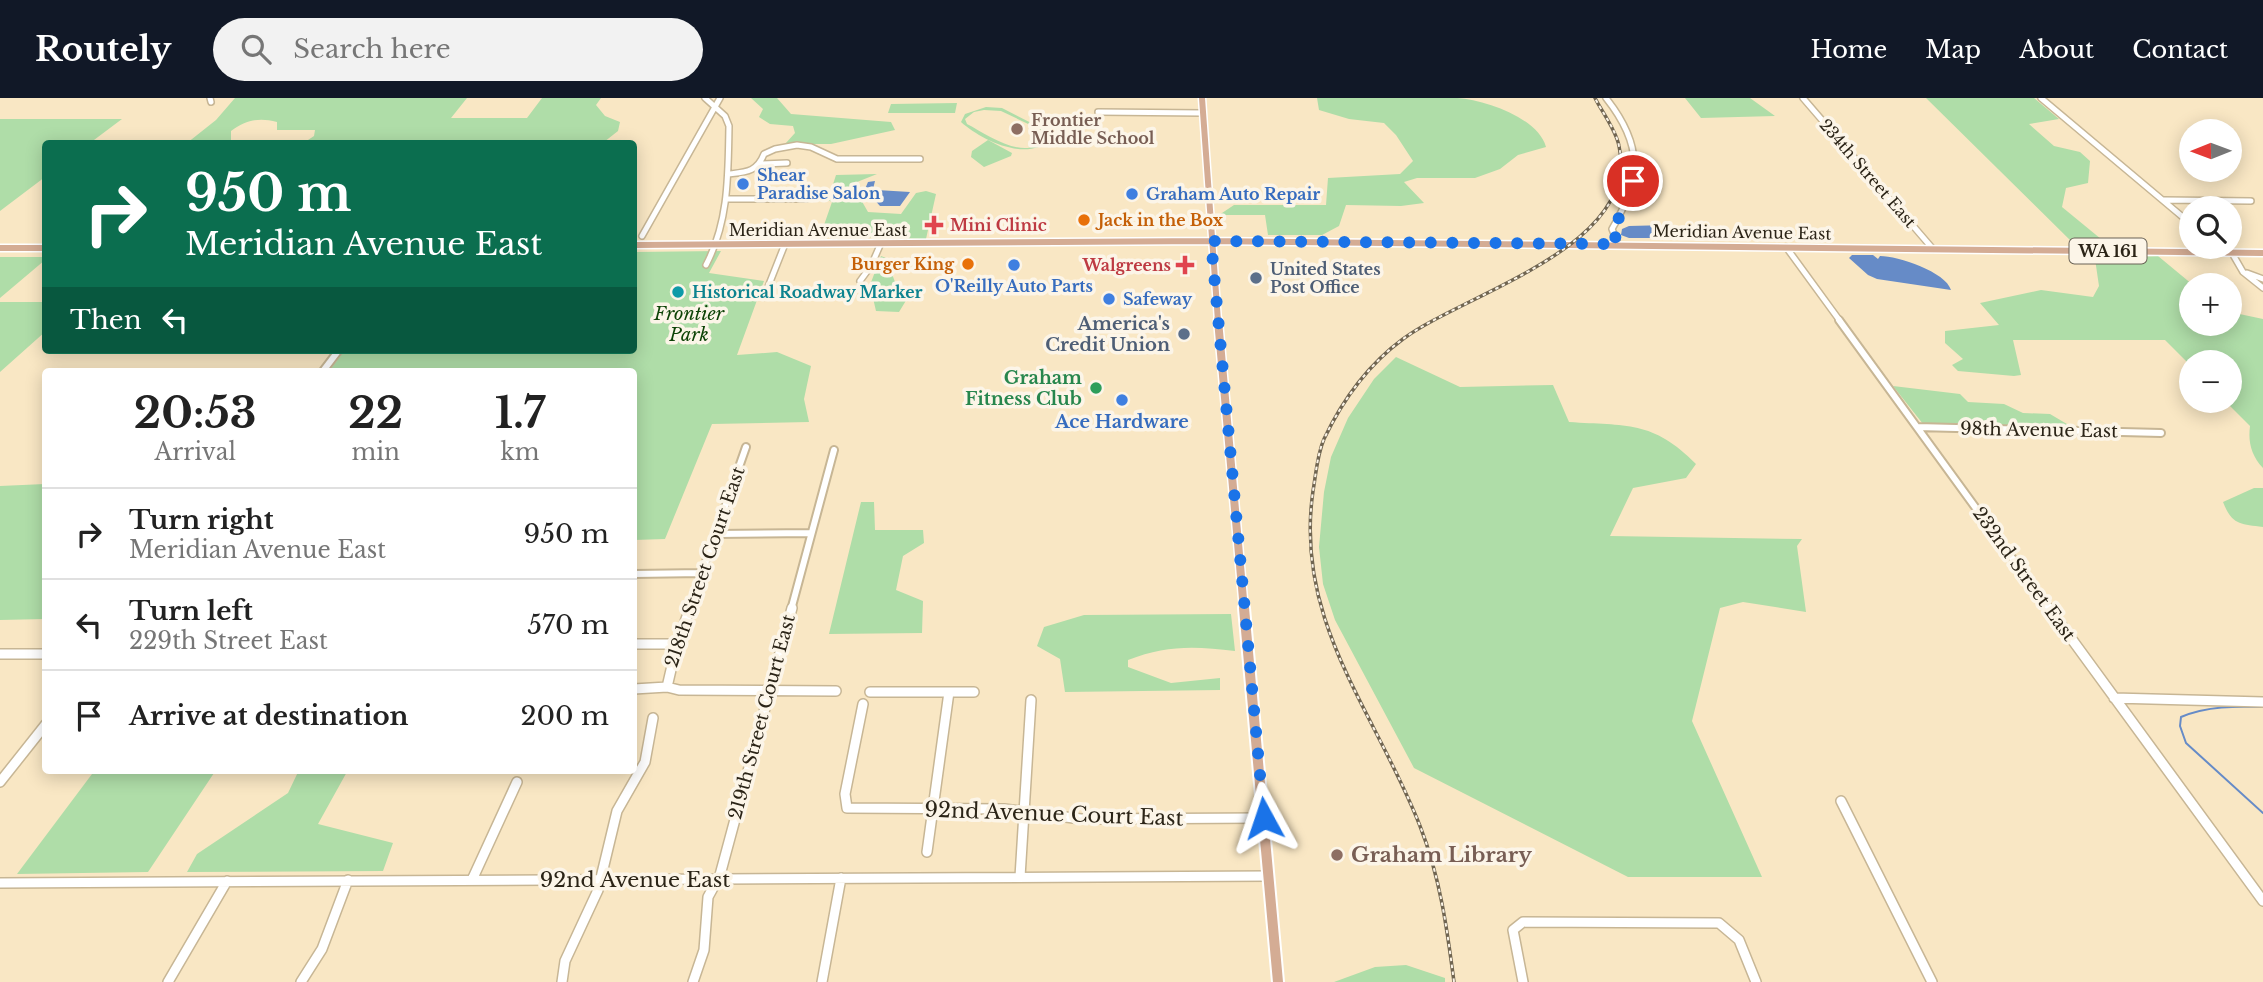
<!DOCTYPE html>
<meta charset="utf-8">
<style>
:root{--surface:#fff;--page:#f2f2f2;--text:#222;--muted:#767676;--line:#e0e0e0;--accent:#111827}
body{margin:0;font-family:"Libre Baskerville",serif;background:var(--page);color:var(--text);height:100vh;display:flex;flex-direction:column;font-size:26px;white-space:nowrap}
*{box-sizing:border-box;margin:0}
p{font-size:23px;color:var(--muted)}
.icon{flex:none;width:38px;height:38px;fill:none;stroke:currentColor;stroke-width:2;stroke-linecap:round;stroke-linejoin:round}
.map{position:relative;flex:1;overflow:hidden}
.details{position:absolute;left:42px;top:270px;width:595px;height:406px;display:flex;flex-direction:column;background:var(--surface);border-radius:7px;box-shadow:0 4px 18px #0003}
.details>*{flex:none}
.hud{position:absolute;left:42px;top:42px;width:595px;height:214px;border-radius:7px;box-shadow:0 4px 18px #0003;background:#0b6e4f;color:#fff;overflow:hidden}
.needle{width:46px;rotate:269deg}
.fabs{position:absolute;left:2179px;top:21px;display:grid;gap:14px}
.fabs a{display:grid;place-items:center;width:63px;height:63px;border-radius:50%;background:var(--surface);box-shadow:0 4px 18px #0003;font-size:35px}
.pin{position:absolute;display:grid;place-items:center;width:60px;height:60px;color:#fff;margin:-30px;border:4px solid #fff;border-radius:50%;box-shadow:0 2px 7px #0007}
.me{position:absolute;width:77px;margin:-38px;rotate:355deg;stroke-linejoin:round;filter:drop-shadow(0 0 5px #0008)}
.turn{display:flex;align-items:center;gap:24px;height:147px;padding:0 28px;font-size:32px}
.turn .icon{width:91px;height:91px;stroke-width:2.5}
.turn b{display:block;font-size:49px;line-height:60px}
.then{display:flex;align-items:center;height:66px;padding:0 28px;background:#0003;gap:14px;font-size:26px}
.eta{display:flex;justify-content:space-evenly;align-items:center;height:119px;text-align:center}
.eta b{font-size:42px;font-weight:700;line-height:49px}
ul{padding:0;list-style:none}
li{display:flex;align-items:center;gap:21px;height:91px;padding:0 28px;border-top:2px solid var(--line)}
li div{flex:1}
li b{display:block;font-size:26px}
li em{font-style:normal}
header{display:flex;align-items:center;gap:42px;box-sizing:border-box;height:98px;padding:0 35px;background:var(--accent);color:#fff}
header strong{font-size:33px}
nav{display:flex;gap:38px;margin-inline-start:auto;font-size:24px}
.search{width:490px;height:63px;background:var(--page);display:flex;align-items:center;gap:18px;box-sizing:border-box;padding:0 24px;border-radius:38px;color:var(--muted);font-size:26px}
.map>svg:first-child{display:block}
.green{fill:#afdda8;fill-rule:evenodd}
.water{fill:#668bc7}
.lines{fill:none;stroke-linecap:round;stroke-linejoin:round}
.stream{stroke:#668bc7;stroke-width:2}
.minor-far2-casing{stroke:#c7b695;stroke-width:8}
.minor-far1-casing{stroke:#c7b695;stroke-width:10}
.minor-casing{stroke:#c7b695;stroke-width:12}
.major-far2-casing{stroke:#fff;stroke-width:9}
.major-far1-casing{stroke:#fff;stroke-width:11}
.major-casing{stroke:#fff;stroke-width:14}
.minor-far2{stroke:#fff;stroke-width:5}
.minor-far1{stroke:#fff;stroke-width:6}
.minor{stroke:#fff;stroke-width:9}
.major-far2{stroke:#d4ac94;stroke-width:6}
.major-far1{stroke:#d4ac94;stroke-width:8}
.major{stroke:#d4ac94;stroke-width:10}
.rail-casing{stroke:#706551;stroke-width:3.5}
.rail{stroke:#fcf5e8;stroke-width:2;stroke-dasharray:3.5;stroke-linecap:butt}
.route{stroke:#1a73e8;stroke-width:12;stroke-dasharray:0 21.6}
.education-dot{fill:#8d6e63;stroke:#fcf5e8;stroke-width:2.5}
.shop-dot{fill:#3f7fe0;stroke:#fcf5e8;stroke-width:2.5}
.food-dot{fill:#e8710a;stroke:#fcf5e8;stroke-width:2.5}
.health-dot{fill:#e0444e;stroke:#fcf5e8;stroke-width:2.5}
.service-dot{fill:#5c6f8a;stroke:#fcf5e8;stroke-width:2.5}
.culture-dot{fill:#0f9aa8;stroke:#fcf5e8;stroke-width:2.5}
.leisure-dot{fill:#2e9e5b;stroke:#fcf5e8;stroke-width:2.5}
.labels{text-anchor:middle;stroke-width:7;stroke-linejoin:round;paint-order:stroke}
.far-education-label{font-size:16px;font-weight:bold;fill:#785e54;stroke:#fcf5e8;text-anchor:start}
.far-street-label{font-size:16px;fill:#2b2417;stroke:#fcf5e8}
.far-shop-label{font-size:16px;font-weight:bold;fill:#366cbe;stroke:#fcf5e8;text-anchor:start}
.far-food-label{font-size:16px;font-weight:bold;fill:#c56008;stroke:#fcf5e8;text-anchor:start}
.far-health-label{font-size:16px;font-weight:bold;fill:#be3a42;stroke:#fcf5e8;text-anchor:start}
.shield{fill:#fcf5e8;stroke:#6a6356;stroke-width:2}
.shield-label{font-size:16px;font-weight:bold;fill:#2b2417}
.far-service-label{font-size:16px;font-weight:bold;fill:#4e5e75;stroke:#fcf5e8;text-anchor:start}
.far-culture-label{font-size:16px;font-weight:bold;fill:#0d838f;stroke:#fcf5e8;text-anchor:start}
.park-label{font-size:18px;font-style:italic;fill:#0d4306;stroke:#fcf5e8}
.service-label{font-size:18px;font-weight:bold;fill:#4e5e75;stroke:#fcf5e8;text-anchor:end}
.leisure-label{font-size:18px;font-weight:bold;fill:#27864d;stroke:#fcf5e8;text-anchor:end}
.shop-label{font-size:18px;font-weight:bold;fill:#366cbe;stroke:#fcf5e8}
.street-label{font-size:18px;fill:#2b2417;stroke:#fcf5e8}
.near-street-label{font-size:21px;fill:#2b2417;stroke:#fcf5e8}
.near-education-label{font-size:21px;font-weight:bold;fill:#785e54;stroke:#fcf5e8;text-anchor:start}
</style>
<header>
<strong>Routely</strong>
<div class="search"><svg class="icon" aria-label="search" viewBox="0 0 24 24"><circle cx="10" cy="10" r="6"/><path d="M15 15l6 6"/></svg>Search here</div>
<nav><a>Home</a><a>Map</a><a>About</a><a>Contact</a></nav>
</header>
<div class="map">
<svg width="2263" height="884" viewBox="0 0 2263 884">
<rect width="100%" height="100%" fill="#f9e7c4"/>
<path class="green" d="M235,0H467L451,20H527L542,0H601L596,7L605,18L620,24L618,33L604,44L596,45L302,46L314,38L315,32H277V24C259,19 246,22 231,33V45H187L216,22Z
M751,0H777L791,16L891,24L895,32L831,46H785L795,35L793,28L770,26L759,19L763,11Z
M1317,0C1363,0 1411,0 1457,0C1486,2 1538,20 1546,49L1518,57L1500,71L1475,80H1417L1404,84L1424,105L1401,108L1346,107L1339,128L1322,137H1268L1265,117H1219L1234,107H1326L1328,80L1400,76L1413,63L1396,37L1384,25L1349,21L1319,12Z
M1685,0H1750L1775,18L1701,20Z
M1926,0H2034L2059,21L2029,26L2054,48L2080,54L2090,63L2088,85L2066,90L2062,109L2101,141L2098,149L2074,146Z
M957,5L955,15H888L891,6Z
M986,9L1002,10L1049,34L1050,41C1028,65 981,42 961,24L965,16ZM984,12L1001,13L1043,33L1046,40C1026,65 988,37 967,26L965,21L974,14Z
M0,21H122L90,45L46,46L45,79L0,113Z
M988,42L1012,55L1011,58L984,69L971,59L972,53Z
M877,76L852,86L868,114L901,116L916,95L926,93L936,96L926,141L862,139L824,127L832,104L828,102L836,77Z
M721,153L709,175L764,183L737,257L777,254L811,268L804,301L809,324L712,326L665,441L634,442V273H329L345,252H634V154Z
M881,158L886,160L895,184L910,196L899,214L876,213L870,187Z
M2158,158L2193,187L2191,226H2230V214L2263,221V370C2251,357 2248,344 2250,328L2225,303H2230V264H2191V268L2165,242H2013L2021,277L2014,278L1958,273L1952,267L1963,261L1945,245V233L1999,227L1980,205L2041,192L2093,199L2099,188L2095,161Z
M0,159H45V162L0,200Z
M0,204H45L46,233L0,274Z
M1396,259L1460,289L1553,287L1569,324C1626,328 1653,322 1696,366L1686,380L1633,390L1610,438L1802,441L1797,448L1806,514L1743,504L1720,510L1692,623L1762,779H1628L1414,670L1335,522L1323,486L1319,449L1324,394L1331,359L1348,320L1374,281Z
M1893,288L1960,296L1968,304L2004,306L2023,315L2050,316L2072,329L1923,326Z
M45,386V521L0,522V388Z
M2254,390H2263V429C2240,426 2232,427 2223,404Z
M861,404H874L875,432H923L924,445L903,458L896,492L923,503L922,535L829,536Z
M1231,516L1235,553C1195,548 1166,547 1128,562V569L1171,585L1220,580V592L1065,594L1060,561L1037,548L1044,529L1084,517Z
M95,672H216L148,774L17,776Z
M299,672H348L318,726L393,745L383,773L187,774L197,756L288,695Z
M1406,867L1445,880V884H1334L1375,869Z"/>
<path class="water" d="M875,83L873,91L877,92L910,94L900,108H880L873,100L876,98L865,91L868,84Z
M1668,127L1672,129L1675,140H1629L1621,137L1622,131L1629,128Z
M1852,157H1873L1878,161L1880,158C1898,158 1946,174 1951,192L1877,181L1868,177L1849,160Z"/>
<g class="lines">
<path class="stream" d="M2263,609C2236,608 2207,608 2181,619L2180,628L2186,645L2263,715"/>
<defs>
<path id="minor-far2" d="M210,0L211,4
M705,0L725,18L729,28C728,77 729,123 706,167
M1606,0C1644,48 1641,81 1612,131L1618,146
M1803,0L1933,151
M2041,0L2191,126
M1098,14L1203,15
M762,66L787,65
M729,76C746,74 757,74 764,56L775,51L797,47L811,49L837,61H920
M728,101H806
M2164,102L2251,103
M642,138L720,0
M1786,149L1840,223
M2232,155L2243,174L2263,190
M2247,175L2263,181
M860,183L871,168L881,145
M764,199L785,146"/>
<path id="minor-far1" d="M1839,222L2050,512
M323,273L339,252
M1917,329L2161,335
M716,436L811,435
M634,476L702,475
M689,512L746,349
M791,512L834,352"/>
<path id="minor" d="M2049,510L2263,803
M634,546H677
M0,556H46
M667,589L677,546L690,510
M634,591L667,589L679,592L836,593
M870,594H974
M2114,600L2263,604
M863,606L845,696L847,710L1004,711L1081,721L1264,720
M0,684L46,626
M1841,703L1932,884
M927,754L949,594
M1020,779L1031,602
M472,782L517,684
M0,785L1269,778
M168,884L227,783
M301,884L322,851L348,782
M562,884L565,863L598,792L617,713L645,664L653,620
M693,884L704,852L708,799L720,777L792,510
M822,884L841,780
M1523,884L1513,832L1523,824L1719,825L1739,842L1756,884"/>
<path id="major-far2" d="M1202,0L1218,223
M634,147L1211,143L2263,155
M0,150H46"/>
<path id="major-far1" d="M1218,222L1244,512"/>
<path id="major" d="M1244,510L1278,884"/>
</defs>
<use href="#minor-far2" class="minor-far2-casing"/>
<use href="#minor-far1" class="minor-far1-casing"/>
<use href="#minor" class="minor-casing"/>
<use href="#major-far2" class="major-far2-casing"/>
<use href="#major-far1" class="major-far1-casing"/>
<use href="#major" class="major-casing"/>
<use href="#minor-far2" class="minor-far2"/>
<use href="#minor-far1" class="minor-far1"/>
<use href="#minor" class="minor"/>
<use href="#major-far2" class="major-far2"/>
<use href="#major-far1" class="major-far1"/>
<use href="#major" class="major"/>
<defs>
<path id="rail" d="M1454,884C1447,830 1440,779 1420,728C1375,613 1294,524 1313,393C1316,376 1317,357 1324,341C1342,303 1369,266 1403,241C1465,195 1641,149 1619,48C1616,32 1602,14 1595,0"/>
</defs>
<use href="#rail" class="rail-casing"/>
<use href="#rail" class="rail"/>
</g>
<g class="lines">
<path class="route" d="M1264,720L1211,143L1618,146L1612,131L1627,107L1633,83"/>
</g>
<g class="education-dot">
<circle cx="1017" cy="31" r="7"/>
<circle cx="1337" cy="757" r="7"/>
</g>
<g class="shop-dot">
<circle cx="743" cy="86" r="7"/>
<circle cx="1132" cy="96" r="7"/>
<circle cx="1014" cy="167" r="7"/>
<circle cx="1109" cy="201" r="7"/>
<circle cx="1122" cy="302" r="7"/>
</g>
<g class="food-dot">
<circle cx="1084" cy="122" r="7"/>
<circle cx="968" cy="166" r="7"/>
</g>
<g class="health-dot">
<path d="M930.5 116.5h7v7h7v7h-7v7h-7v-7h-7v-7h7z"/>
<path d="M1181.5 156.5h7v7h7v7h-7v7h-7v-7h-7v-7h7z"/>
</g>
<g class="service-dot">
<circle cx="1256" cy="180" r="7"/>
<circle cx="1184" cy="236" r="7"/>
</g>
<circle class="culture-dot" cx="678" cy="194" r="7"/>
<circle class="leisure-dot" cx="1096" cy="290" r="7"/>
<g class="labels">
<g class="far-education-label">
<text x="1031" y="28">Frontier<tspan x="1031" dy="18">Middle School</tspan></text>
</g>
<g class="far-street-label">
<text transform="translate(1868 75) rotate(49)" y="6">234th Street East</text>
<text x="818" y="138">Meridian Avenue East</text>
<text transform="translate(1742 134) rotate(1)" y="6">Meridian Avenue East</text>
</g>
<g class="far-shop-label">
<text x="757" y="83">Shear<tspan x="757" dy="18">Paradise Salon</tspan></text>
<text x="1146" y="102">Graham Auto Repair</text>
<text x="1014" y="194" text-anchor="middle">O'Reilly Auto Parts</text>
<text x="1123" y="207">Safeway</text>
</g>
<g class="far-food-label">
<text x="1098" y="128">Jack in the Box</text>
<text x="954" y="172" text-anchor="end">Burger King</text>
</g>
<g class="far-health-label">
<text x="950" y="133">Mini Clinic</text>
<text x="1171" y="173" text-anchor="end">Walgreens</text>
</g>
<rect class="shield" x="2069.5" y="140.5" width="77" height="25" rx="5"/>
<g class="shield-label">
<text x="2108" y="159">WA 161</text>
</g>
<g class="far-service-label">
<text x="1270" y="177">United States<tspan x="1270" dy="18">Post Office</tspan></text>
</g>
<g class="far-culture-label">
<text x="692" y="200">Historical Roadway Marker</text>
</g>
<g class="park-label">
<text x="689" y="222">Frontier<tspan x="689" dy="21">Park</tspan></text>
</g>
<g class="service-label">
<text x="1170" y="232">America's<tspan x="1170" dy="21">Credit Union</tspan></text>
</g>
<g class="leisure-label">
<text x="1082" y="286">Graham<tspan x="1082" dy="21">Fitness Club</tspan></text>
</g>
<g class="shop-label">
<text x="1122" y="330">Ace Hardware</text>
</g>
<g class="street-label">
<text transform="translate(2039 332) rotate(1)" y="6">98th Avenue East</text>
<text transform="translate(705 469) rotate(-71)" y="6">218th Street Court East</text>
<text transform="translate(2024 476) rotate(54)" y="6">232nd Street East</text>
<text transform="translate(762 619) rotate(-75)" y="6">219th Street Court East</text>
</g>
<g class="near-street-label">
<text transform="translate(1054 716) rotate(2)" y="7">92nd Avenue Court East</text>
<text x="635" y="789">92nd Avenue East</text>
</g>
<g class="near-education-label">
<text x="1351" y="764">Graham Library</text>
</g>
</g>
</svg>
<div class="fabs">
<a><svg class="needle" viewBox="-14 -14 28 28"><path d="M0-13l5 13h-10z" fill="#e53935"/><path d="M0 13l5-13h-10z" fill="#767676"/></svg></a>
<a><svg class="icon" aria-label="search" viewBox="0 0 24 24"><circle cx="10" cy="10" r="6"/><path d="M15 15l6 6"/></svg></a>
<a>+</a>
<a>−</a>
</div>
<div class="pin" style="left:1633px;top:83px;background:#d93025"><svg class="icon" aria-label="arrive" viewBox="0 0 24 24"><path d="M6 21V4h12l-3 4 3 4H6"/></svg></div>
<svg class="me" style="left:1264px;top:720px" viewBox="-20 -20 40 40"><path d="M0-17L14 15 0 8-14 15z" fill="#1a73e8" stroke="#fff" stroke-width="4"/></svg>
<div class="hud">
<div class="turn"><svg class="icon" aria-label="right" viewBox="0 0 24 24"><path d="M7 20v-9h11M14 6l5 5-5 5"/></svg><div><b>950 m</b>Meridian Avenue East</div></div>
<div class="then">Then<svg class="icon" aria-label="left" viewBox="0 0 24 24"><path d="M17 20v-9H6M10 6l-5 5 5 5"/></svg></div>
</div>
<section class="details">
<div class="eta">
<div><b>20:53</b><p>Arrival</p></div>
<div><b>22</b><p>min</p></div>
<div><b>1.7</b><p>km</p></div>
</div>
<ul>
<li><svg class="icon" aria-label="right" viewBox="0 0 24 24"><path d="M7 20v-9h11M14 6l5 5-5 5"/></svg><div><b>Turn right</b><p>Meridian Avenue East</p></div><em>950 m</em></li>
<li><svg class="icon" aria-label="left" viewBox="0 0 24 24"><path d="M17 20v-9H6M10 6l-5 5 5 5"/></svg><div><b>Turn left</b><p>229th Street East</p></div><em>570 m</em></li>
<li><svg class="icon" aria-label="arrive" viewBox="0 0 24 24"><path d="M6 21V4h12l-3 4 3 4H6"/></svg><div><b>Arrive at destination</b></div><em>200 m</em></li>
</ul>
</section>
</div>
